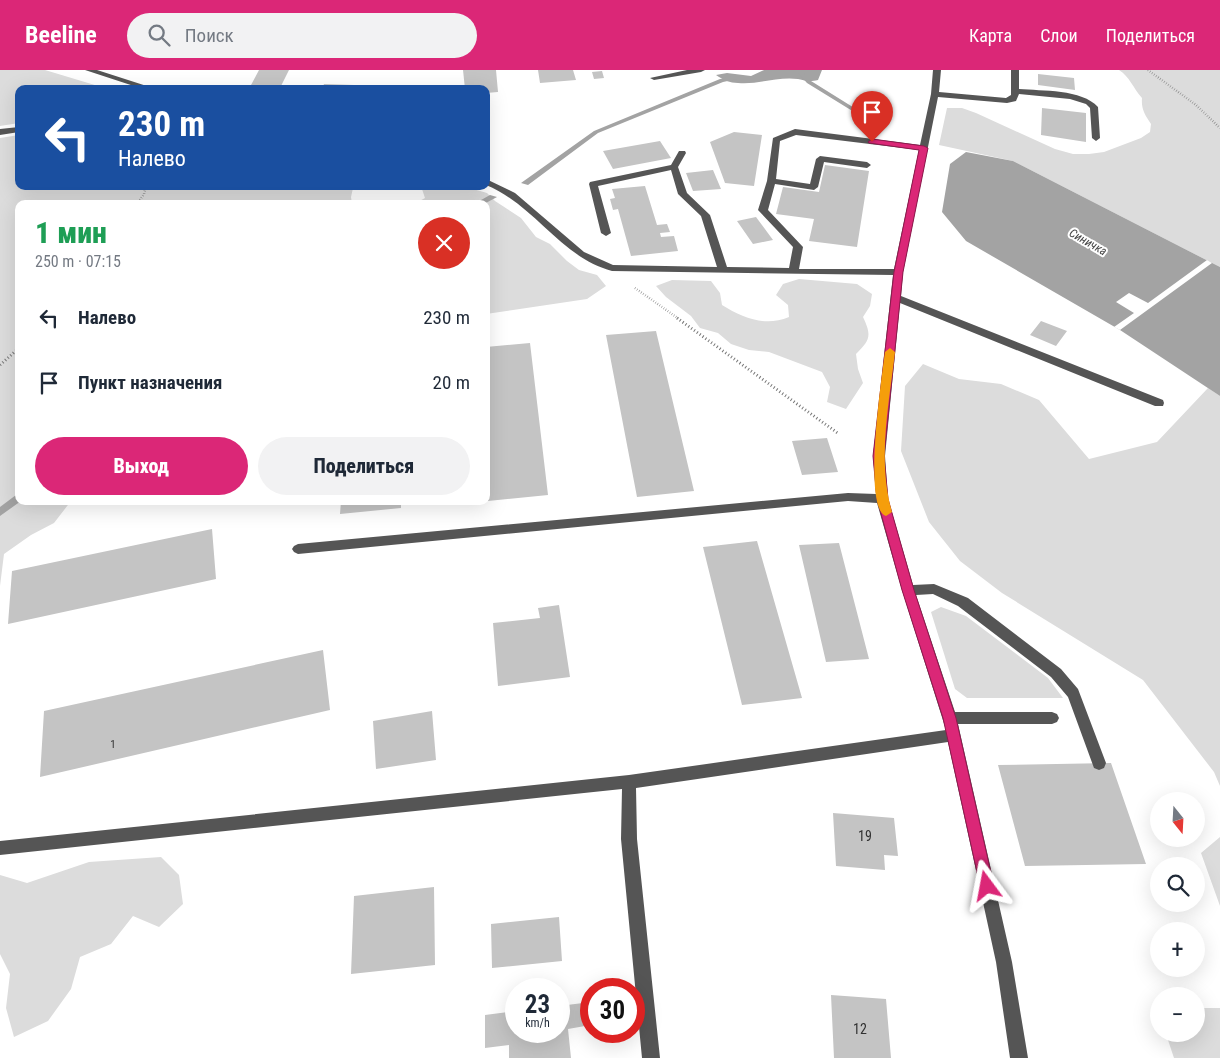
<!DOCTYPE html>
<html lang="ru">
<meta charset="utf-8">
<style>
:root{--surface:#fff;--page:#f2f2f3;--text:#1f2937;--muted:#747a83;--accent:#db2777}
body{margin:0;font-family:"Roboto Condensed",sans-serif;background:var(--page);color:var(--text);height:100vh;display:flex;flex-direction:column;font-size:19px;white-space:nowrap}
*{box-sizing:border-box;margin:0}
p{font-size:16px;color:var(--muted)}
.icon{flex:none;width:28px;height:28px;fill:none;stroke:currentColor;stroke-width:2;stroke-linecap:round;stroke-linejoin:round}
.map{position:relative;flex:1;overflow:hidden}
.sheet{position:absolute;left:15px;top:130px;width:475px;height:305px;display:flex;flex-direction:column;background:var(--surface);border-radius:10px;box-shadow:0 5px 20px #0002}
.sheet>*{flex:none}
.guide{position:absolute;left:15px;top:15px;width:475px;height:105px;border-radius:10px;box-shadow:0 5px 20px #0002;background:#1a4fa0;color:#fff;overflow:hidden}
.needle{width:32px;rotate:162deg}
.tools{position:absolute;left:1150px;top:722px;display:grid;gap:10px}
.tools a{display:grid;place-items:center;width:55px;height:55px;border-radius:50%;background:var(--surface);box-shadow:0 5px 20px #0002;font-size:25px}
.speed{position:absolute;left:505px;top:908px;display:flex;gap:10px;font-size:25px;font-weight:700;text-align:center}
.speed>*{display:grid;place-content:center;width:65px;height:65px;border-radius:50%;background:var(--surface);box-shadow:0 5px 20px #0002;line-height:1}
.speed small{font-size:12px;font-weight:400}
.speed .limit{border:8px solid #d22;background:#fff;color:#111}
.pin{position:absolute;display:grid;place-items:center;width:42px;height:42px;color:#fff;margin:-51px -21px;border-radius:50% 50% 50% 0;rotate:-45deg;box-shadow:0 0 5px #0007}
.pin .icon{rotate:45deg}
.me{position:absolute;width:55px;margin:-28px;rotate:347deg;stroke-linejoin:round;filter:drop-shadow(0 0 4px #0008)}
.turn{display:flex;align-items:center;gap:18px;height:105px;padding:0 20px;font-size:22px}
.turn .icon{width:65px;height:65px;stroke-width:2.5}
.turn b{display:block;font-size:35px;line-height:42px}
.round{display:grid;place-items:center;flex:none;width:52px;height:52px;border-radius:26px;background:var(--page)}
.headline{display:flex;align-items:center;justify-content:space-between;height:85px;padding:0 20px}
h1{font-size:30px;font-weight:800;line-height:38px;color:#1e9e55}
.primary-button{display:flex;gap:10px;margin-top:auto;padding:10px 20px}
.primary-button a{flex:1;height:58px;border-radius:30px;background:var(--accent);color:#fff;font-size:20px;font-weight:800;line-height:58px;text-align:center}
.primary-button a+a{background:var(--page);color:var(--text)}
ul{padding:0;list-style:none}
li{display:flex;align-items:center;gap:15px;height:65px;padding:0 20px}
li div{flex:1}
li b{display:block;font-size:19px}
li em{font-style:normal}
header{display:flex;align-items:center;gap:30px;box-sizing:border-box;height:70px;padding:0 25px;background:var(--accent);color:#fff}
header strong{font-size:24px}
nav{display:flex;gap:28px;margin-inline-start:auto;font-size:18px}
.search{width:350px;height:45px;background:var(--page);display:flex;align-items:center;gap:12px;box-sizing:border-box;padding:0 18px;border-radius:28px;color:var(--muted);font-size:19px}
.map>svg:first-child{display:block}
.green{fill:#dcdcdc}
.water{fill:#a3a3a3}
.pier{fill:#fff}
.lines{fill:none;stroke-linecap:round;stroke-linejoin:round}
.stream{fill:#a3a3a3;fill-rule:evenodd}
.building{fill:#c4c4c4}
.path-far1{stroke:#777;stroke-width:2.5;stroke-dasharray:0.5 2;stroke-linecap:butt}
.path{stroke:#777;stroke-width:3;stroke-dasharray:1 2.5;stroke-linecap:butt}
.minor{fill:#555;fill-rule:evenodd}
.route{fill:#db2777;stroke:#8e194d}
.slow{fill:#f59e0b}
.labels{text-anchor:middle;stroke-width:4;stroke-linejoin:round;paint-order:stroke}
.number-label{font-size:11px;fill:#313131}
.far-water-label{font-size:12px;font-style:italic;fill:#444;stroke:#fff}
.near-number-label{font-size:14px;fill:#313131}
</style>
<header>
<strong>Beeline</strong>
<div class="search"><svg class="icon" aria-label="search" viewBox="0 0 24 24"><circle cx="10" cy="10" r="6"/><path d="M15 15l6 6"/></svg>Поиск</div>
<nav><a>Карта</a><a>Слои</a><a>Поделиться</a></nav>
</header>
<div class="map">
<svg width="1220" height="988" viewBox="0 0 1220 988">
<rect width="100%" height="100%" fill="#fff"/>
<path class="green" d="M0,0H45L108,19H19V53L0,56Z
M1119,0H1220V197L1013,91L939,75L947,38H962L976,43L1055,79L1073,84H1089L1104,82L1141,68L1150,62L1151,54C1145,45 1141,39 1142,28C1133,18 1130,7 1119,0Z
M19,65V116H359L353,118L351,127L352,134H19V431H71L54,453L31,465L4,484L0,516V68Z
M431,116H463L487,123L495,131L521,148L536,167L550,174L567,191L579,200L597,205L606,216L587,229L486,244V134H414L425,128L422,119Z
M799,209L857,214L872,224L870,236L863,247C872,266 870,270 856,284L858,299L863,313L846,339L827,332L830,317L822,302L769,282L749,280L731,274L718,263L700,258L691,246L666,227L656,216L672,210L711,211L720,223L722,235C743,248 765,257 789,247L788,235L776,225L783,214Z
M923,294L959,309L1001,314L1039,330L1089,389L1157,372L1208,318L1220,326V716L1214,702L1143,610L1002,523L960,491L929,452L901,381L905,316Z
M941,537L966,546L1048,608L1063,628H967L955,619L931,542Z
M1220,767V836L1201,783Z
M161,787L179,805L183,834L159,857L133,846L111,874L80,887L71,919L48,951L14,967L6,938L10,904L0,884V805L27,813L89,792Z
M1196,938H1220V988H1174L1166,964H1196Z"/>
<path class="water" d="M764,0H822L818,10C810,12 806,11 798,9C778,6 758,15 738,13C730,13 723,10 716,5L727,3L751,6Z
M966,82L1013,91L1220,197V326L1120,260L966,171L942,142L950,94Z"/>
<path class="pier" d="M1207,190L1212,193L1120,260L1114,257L1134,243L1116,232L1129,223L1148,233Z"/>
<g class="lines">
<path class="stream" d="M798,0H804V3L811,11L872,49L867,50L807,13L798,3Z
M735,6L738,8L737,9L723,12L598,63L528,115L521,113L594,61L720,9Z
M490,125L497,127L484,134H474Z
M16,425H19V431H21L0,446V437Z"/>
</g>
<path class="building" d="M259,0H289L281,16L251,15Z
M463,0H496L498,22L486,23V19H465Z
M538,0H573L576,10L540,13Z
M602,1L604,8L594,9L592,2Z
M1038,4L1074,8L1075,20L1038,15Z
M324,14L354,15L352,19H322Z
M1042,38L1086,43V72L1041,65Z
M734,62L762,65L754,116L725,113L710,72Z
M660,71L671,88L613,99L603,81Z
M825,95L869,101L857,177L809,171L814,149L776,144L783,117L819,122Z
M713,100L721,119L693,121L686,103Z
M645,116L657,155L667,154L670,162L660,163L661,167L674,166L678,181L631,186L618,139L613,140L610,129L615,128L612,119Z
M756,147L773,170L753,174L737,151Z
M1041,251L1067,261L1056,276L1030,265Z
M656,261L694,421L637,427L606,265Z
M530,273L548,425L488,431L486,402V277Z
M827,368L838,402L802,405L792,371Z
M341,431H401V438L340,444Z
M212,459L216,509L8,554L12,501Z
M757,471L802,628L742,635L703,477Z
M839,473L869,589L826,592L799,475Z
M559,535L570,607L498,616L493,553L540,548L538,538Z
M323,580L330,640L40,707L44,641Z
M432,641L436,690L376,699L373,651Z
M1111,693L1146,794L1025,796L998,695Z
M833,743L894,748L898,786L884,785L885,800L836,796Z
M434,817L435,895L351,904L354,826Z
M559,847L562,891L492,898L491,854Z
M831,925L886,929L891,988H834Z
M583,933L585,956L568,959L571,988H509V975L485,978V945L516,941V961H559V936Z"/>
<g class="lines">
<path class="path-far1" d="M1148,0L1196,35L1220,58
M137,134L144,124L146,116
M635,218L679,249"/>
<path class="path" d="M677,248L839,364
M0,295L19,278"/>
<path class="minor" d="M85,0H97L156,19H143Z
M687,0H705L701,2L654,10L650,8Z
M933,0H941L939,22L1006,28L1011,25V0H1019V19C1042,21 1082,19 1098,37L1100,68L1096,71L1092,68L1090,38L1086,34L1070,29L1019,24L1016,31L1007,33L938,27L903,202L901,226L1163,330L1164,333L1163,336H1155L900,233L885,386L888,429L913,515L934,514L968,528L1061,599L1078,619L1106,693L1104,698L1099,700L1094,698L1068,627L1051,607L958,536L933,524L916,525L955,642H1052L1057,644L1059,648L1057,652L1052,654H958L1012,892L1028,988H1010L996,892L948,672L636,718L637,769L660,988H642L621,769L622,719L0,785V771L629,705L946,660L902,520L877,433L848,431L298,484L294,482L292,479L294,476L298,474L848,423L876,424L873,386L893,205L612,201C560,187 535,135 486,115V109L515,123L584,182L613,195L717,197L701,146L678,124L671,100L598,116L611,163L606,166L601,163L589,114L590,112L671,95L679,81H685L686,83L678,97L687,123L710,145L727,197L789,198L793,177L758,140L767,111L773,68L795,59L920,75L931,24ZM796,65L919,80L894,199H799L803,177L768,140L775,114L814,120L818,117L824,92L867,98L871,95L867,92L820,86L816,89L810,114L776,109L780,71Z
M19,57V62L0,65V59Z"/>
</g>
<path class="route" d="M872,69L924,76L928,78L903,202L884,386L888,429L914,520L956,648L994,816L992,821L987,823L982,821L980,816L943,648L902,520L877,429L873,386L894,202L919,80L869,73L868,72Z"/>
<path class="slow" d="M890,278L895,282C889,334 877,390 892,442L886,446C862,439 882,305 885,282Z"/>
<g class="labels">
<g class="number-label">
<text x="113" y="678">1</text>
</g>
<g class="far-water-label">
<text transform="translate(1088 172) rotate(30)" y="4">Синичка</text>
</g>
<g class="near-number-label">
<text x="865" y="771">19</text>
<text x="860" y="964">12</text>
</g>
</g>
</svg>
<div class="tools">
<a><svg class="needle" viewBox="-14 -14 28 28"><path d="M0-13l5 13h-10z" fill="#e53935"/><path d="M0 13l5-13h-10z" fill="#747a83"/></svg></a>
<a><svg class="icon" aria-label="search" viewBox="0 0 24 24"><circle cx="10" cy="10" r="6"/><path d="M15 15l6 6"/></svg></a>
<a>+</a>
<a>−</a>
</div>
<div class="speed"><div>23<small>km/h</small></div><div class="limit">30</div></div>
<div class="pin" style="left:872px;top:72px;background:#d93025"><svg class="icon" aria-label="arrive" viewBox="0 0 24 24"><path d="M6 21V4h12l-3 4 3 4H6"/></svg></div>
<svg class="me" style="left:987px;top:816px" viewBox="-20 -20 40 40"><path d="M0-17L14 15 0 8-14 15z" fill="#db2777" stroke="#fff" stroke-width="4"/></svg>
<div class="guide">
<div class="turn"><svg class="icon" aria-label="left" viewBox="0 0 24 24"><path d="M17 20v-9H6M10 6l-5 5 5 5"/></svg><div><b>230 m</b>Налево</div></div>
</div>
<section class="sheet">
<div class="headline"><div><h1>1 мин</h1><p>250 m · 07:15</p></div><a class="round" style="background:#d93025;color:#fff"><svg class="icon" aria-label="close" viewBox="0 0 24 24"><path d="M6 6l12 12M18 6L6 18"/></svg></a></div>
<ul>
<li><svg class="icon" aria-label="left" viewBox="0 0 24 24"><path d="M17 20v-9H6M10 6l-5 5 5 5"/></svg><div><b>Налево</b></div><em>230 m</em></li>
<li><svg class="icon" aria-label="arrive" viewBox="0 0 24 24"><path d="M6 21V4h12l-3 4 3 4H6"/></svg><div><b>Пункт назначения</b></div><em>20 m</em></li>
</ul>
<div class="primary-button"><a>Выход</a><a>Поделиться</a></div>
</section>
</div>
